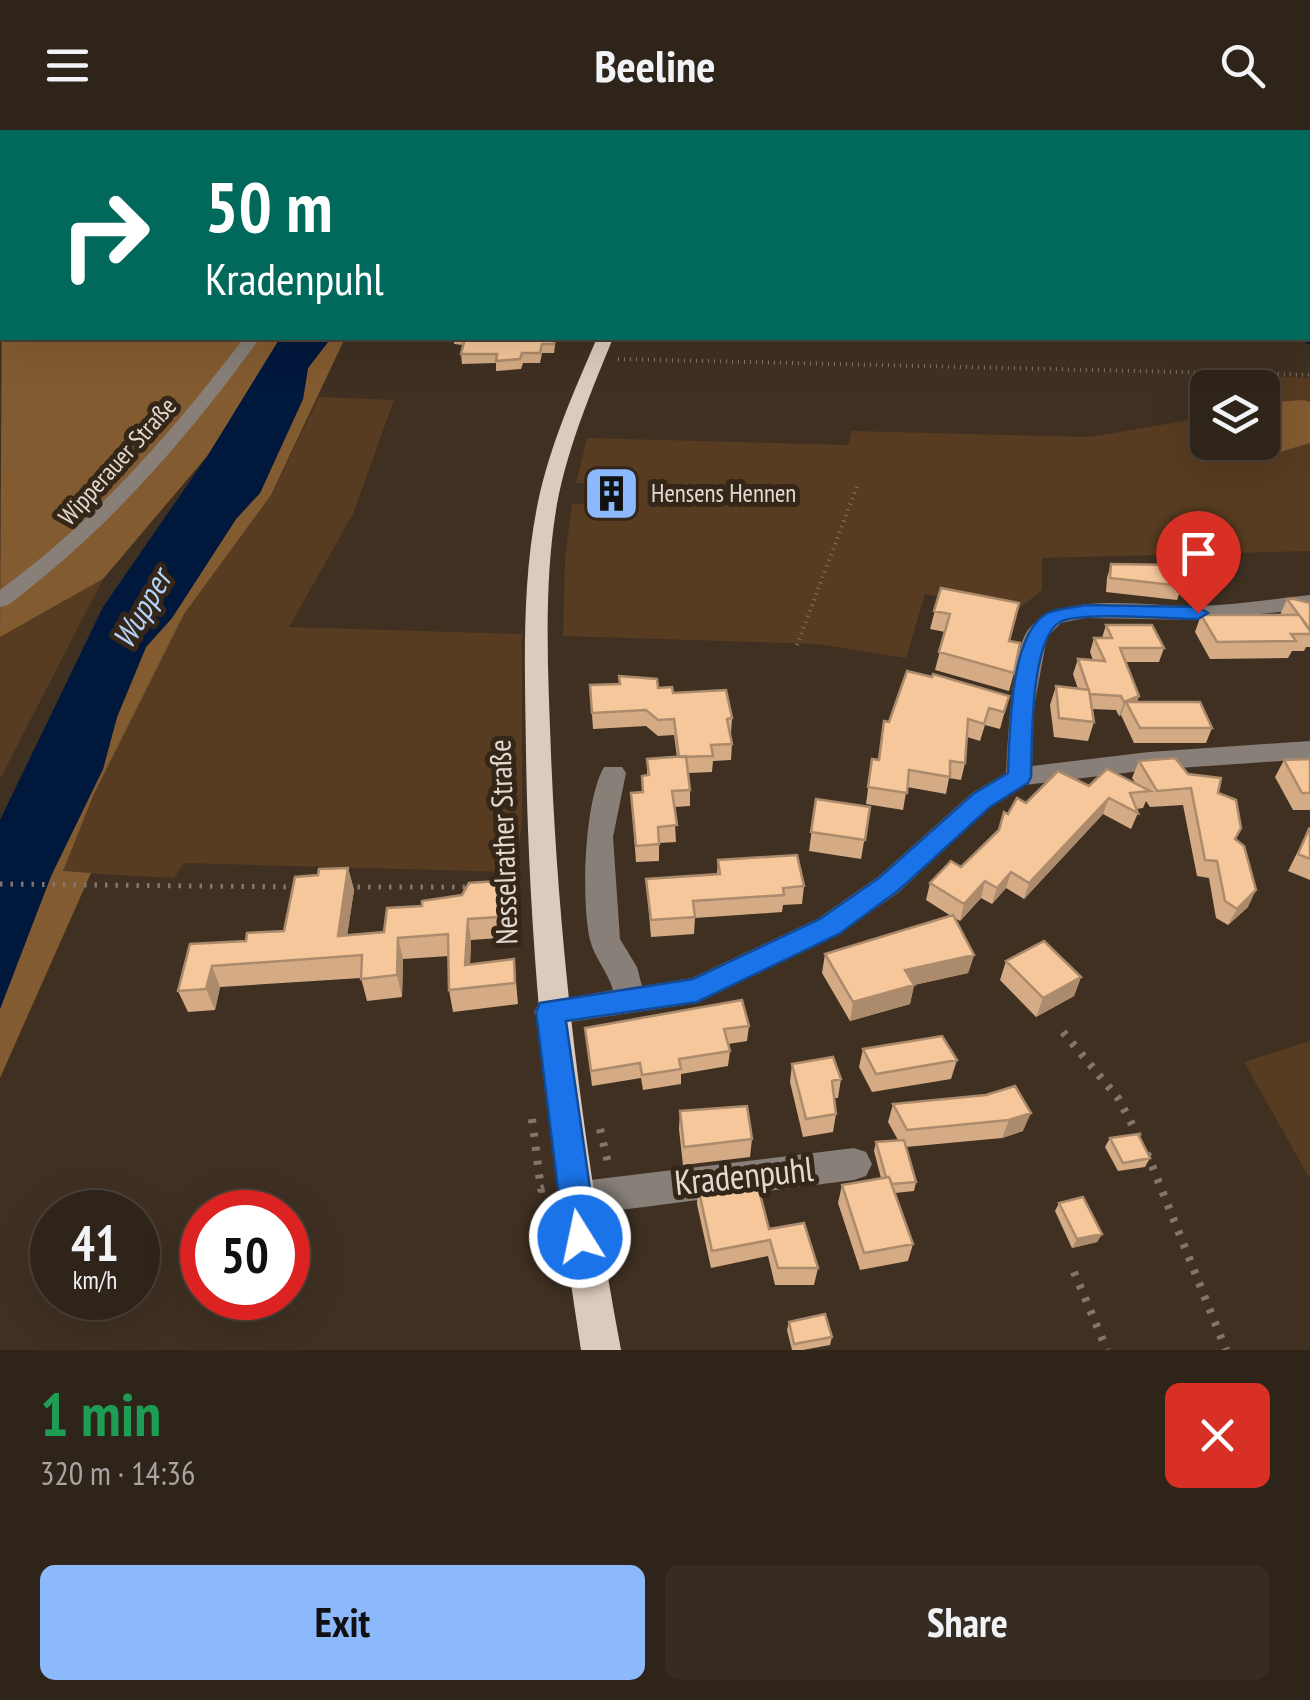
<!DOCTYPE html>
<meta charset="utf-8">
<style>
:root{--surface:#2f241a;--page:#372c23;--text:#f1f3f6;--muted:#a7a4a2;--line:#4a4139;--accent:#8cb9fc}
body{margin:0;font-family:"PT Sans Narrow",sans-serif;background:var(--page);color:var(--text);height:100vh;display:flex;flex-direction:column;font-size:38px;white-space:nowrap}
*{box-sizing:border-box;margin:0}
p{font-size:32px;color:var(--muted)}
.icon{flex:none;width:55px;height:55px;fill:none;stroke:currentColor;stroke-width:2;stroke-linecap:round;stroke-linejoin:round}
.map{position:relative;height:1220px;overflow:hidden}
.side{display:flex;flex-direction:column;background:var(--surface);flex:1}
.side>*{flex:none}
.hud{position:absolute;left:0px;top:0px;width:1310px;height:210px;box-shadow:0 10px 40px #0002,0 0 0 2px var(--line);background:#00695c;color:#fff;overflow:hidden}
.buttons{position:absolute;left:1190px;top:240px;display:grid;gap:20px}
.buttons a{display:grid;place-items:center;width:90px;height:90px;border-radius:15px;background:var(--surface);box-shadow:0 10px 40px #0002,0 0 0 2px var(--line);font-size:50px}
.speed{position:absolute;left:30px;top:1060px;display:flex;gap:20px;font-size:50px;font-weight:700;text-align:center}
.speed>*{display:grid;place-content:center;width:130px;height:130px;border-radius:50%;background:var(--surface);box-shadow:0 10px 40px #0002,0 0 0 2px var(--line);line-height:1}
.speed small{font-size:25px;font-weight:400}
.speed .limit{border:15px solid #d22;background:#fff;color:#111}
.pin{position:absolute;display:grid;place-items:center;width:85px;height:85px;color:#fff;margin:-102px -42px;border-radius:50% 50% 50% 0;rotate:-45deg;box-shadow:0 0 10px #0007}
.pin .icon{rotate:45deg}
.me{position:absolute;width:110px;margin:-55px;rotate:350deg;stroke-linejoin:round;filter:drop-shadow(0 0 8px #0008)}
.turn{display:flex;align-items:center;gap:35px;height:210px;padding:0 40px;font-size:45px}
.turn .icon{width:130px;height:130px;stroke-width:2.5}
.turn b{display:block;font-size:70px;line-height:85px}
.round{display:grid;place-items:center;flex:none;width:105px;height:105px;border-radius:15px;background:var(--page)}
.head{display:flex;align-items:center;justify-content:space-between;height:170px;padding:0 40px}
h1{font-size:60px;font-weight:800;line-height:75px;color:#1e9e55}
.action{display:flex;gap:20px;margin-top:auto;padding:20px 40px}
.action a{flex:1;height:115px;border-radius:15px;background:var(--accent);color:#111;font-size:40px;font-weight:800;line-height:115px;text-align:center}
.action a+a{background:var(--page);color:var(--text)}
header{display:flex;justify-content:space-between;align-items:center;height:130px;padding:0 40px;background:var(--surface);font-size:45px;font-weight:800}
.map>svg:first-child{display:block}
.green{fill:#573c21}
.forest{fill:#835b31}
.water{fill:#01183d}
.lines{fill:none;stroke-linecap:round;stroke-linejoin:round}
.stream{stroke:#01183d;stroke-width:5}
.path-far3{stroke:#82766a;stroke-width:2.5;stroke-dasharray:1 4;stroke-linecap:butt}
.path-far2{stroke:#82766a;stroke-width:4;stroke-dasharray:1 5;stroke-linecap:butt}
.path-far1{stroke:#82766a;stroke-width:5;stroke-dasharray:2.5 8;stroke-linecap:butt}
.path{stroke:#82766a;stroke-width:8;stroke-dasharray:4 10;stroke-linecap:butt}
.minor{fill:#877f78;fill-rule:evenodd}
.major{fill:#dbcbbc;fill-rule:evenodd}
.wall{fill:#d4ab85}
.shaded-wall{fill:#ac8b6c}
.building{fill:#f6c79b;stroke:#ac8b6c;stroke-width:2.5}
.route{fill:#1a73e8;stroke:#114b97;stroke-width:2.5}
.labels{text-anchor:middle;stroke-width:10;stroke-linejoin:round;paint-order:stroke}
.far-street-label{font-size:25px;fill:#e2d9d0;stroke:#342618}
.far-poi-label{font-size:25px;fill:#e2d9d0;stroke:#342618;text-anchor:start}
.street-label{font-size:30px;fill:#e2d9d0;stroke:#342618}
.water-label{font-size:32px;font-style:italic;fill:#b5d1fa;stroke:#342618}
.near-street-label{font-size:35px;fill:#e2d9d0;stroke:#342618}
</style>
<header><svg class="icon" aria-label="menu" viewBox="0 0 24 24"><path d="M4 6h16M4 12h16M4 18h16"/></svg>Beeline<svg class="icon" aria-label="search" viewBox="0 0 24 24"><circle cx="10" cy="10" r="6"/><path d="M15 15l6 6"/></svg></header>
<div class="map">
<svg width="1310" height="1220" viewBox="0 0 1310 1220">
<rect width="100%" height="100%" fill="#3f3022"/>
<path class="green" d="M0,0H340L2,2V33Z
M1199,244L1310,248V272L1263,273L1262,258L1211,257Z
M319,267L394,270L353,384L289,497L522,504V694L514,742L184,733L174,748L62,742L93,666L184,484L271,365Z
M1207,287V305L1201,310L1208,312L1277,323L1310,313V421L1042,428V460L1016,481L925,464L906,528L817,514L563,506L565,429L572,374L629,372L638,367L620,366V359H609L608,354L576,353L587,308L848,315L852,301L1090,307Z
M103,449L0,649V507Z
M1310,911V1049L1244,932Z"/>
<path class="forest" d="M2,152V208H288L208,325L103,449L0,507Z
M331,208H345L271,365L184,484L93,666L63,741L91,743L0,948V879L51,746L103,639L117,587L146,517L172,488L236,389L260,363L303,269L308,238Z
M1303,270L1310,272V313L1277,323L1211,313L1262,312L1263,273Z"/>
<path class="water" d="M280,208H331L308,238L303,269L260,363L236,389L172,488L146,517L117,587L103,639L51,746L0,879V690L103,477L208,325Z"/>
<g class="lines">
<path class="stream" d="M1302,208L1310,212"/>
<path class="path-far3" d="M9,2L17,0"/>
<path class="path-far2" d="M1308,180L1310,184
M618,229L1310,245
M797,515L857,356"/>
<path class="path-far1" d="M0,754L296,757
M347,757H471"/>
<path class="path" d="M1063,902L1118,968L1142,1013
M532,989L541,1059L549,1057
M600,999L609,1037
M1147,1023L1226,1220
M1074,1142L1107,1220"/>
<path class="minor" d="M1275,0H1308L1309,2L1308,4Z
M244,208H260C187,309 108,400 8,475L0,477V460C97,389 172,302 244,208Z
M1310,465V479L1198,490L1085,488L1061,493L1047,507L1034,577L1032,636L1149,622L1310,611V629L1149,640L1025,655L990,677L899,762L839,804L697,873L550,895L539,891L534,882L539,873L613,860C608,842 594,827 590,810C581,770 584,672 604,637H622L626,643L613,707L620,809L637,837L642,856L692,848L819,788L879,746L972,663L1006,643C1008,612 1011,523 1028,500C1059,459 1149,477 1196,476C1234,475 1272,469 1310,465Z
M854,1018L866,1022L872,1034L866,1046L854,1050L574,1086L561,1081L556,1069L561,1057L574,1052Z"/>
<path class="major" d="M634,0H644V2H634Z
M597,208H613C591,262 568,316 557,374C543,455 548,541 551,624C559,825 584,1022 621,1220H581C550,1022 529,824 526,623C525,540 521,454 538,372C550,315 574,261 597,208Z"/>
</g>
<path class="wall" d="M454,208H556L554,223H542L540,233H523L521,239L496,241V233L462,234L461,224L463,215L454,214Z
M1111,434L1182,456L1177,470L1106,462L1107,448Z
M941,458L1009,511L1014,543L1009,561L935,540L945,502L930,499Z
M1287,469L1310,473V517H1306L1304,521H1292L1288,528L1210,529L1195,502L1201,485H1280Z
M1106,495L1164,518L1159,532H1125L1139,566L1137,572L1212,598L1206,613H1134L1121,585L1119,586L1116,580L1092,579L1094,592L1088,611L1054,607L1050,575L1056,556L1078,559L1073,544L1078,529L1093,530L1090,522L1094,508H1102Z
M590,555L658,558L732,588L731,604H730L732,614L731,630L713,631L712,642L688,643L690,660V676L674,677L676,712L659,713V731L636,732L631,663L642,662V646L647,645V629L677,627L674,605L658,606L646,596L593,599Z
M1009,566L1000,599L985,595L980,611L967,607L965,633L961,650L949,648L946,664L907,657L903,680L866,674L872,629L878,630L884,591L889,592Z
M1310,629V680H1293L1275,647L1284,630Z
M1139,631L1188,644L1218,663L1236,710L1248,777L1228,795L1216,788L1209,748L1197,746L1183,675L1150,677L1146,671L1143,678L1136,679L1138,683L1131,699L1103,684L1024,769L1006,758L992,774L981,768L960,791L955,788L974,825L968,843L914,855L910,874L850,891L822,843L825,824L951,786L926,770L930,753L961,737L999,700L1008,684L1026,673L1089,656L1136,654L1132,648Z
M816,669L870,677L861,729L809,721Z
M1309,699L1310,700V750L1288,741Z
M718,730L804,756L802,774L783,775L782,782L695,788L694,804L651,807L646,749L717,744Z
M348,738L354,760L347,805L384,802L422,776L516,771L515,807L471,810L470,834L514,829L518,874L453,882L449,860V826L403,829L402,867L367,871L361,848L220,857L215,880L188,882L178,861L246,811L284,801L318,745Z
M1006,831L1081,847L1074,866L1036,887L1000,850Z
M749,896L747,911L728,914L730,921L728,936L681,944V954L643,960L641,948L592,956L585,898Z
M863,919L957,930L951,949L872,962L859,937Z
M792,934L841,949L838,968H834L836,984L833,1002L803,1007L790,952Z
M986,965L1023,1001L1002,1008L906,1017L916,1052L914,1061L895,1063L913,1114L908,1131L860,1140L838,1073L842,1055L881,1048L874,1021L876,1012L898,1010L888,992L893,974Z
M680,981L752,1009L750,1027L683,1035L679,999Z
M1110,1008L1150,1028L1145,1037L1118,1041L1105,1017Z
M698,1057L769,1099L818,1138L814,1155H775L768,1126L711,1138L697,1074Z
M1059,1073L1102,1104L1097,1112L1072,1118L1055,1081Z
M789,1192L832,1207L830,1215L803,1220H792L787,1200Z"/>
<path class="shaded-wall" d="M1139,566L1134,581L1126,572L1121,585L1119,586L1124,572Z
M1109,668L1103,684L1024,769L1029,753Z
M348,738L354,760L344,827L338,806Z
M1011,742L1006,758L992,774L997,758Z
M514,750L516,771L515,807L512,786Z
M985,751L981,768L960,791L964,774Z
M1256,760L1248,777L1228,795L1237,779Z
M468,789L471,810L469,857L465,835Z
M398,808L403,829L402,867L397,845Z
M974,825L968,843L914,855L910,874L850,891L853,872L905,840Z
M212,836L220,857L215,880L206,859Z
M1081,847L1074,866L1036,887L1043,868Z
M1031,983L1023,1001L1002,1008L1009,990Z
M1102,1104L1097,1112L1072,1118L1077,1109Z"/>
<path class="building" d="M465,208H555L554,214H542L540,223H522L520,229L496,231L497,224H461Z
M1111,434L1172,435L1182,456L1110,448Z
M941,458L1019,473L1009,511L1020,513L1014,543L939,522L950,484L934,481Z
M1287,469H1294L1310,473V500L1300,486L1310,501V504H1291L1296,511L1217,512L1201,485H1299Z
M1106,495H1152L1164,518H1120L1139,566L1124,572L1121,566L1090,564L1078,529L1105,531L1094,508H1112Z
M907,541L932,547L933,544L1009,566L1004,582L989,578L984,594L968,589L965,633L950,631V647L909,640L907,663L868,657L872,629L879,630L884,591L889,592Z
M619,546L657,549L658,558L672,557L673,563L726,560L732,588L727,589L732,614L711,615L713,626L679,627L674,589L658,590L646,580L592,583L590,555L620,554Z
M1056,556L1089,560L1094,592L1059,588Z
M1126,572H1200L1212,598H1140Z
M686,626L690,660L672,661L677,695L658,697L659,714L636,716L631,663L643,662L642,646L649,645L647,629Z
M1175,628L1188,644L1221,648L1218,663L1236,670L1241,698L1235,709L1244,716L1256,760L1237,779L1225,771L1217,731L1205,730L1191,658L1157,661L1139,631Z
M1310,629V663H1302L1284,630Z
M1107,639L1150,661L1130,663L1138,683L1109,668L1029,753L1011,742L997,758L985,751L964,774L930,753L951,731L961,737L999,700L1004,682L1008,684L1017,668L1026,673L1058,641L1089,656Z
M816,669L870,677L865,710L811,702Z
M1309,699L1310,700V729L1298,724Z
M797,725L804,756L783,758L784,765L693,771L695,787L651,790L646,749L720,744L718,730Z
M348,738L338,806L384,802L387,778L422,776V771L462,765L469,753L514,750L512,786L468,789L465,835L514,829L515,853L449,860L448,804L398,808L397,845L361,849L362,825L212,836L206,859L178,861L190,814L246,811L247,803L284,801L295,747L318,745L319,739Z
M953,785L974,825L905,840L914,855L853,872L825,824Z
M1044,811L1081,847L1043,868L1006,831Z
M742,870L749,896L724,899L730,921L679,929L681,939L642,945L640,933L591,941L585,898Z
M942,906L957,930L876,944L863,919Z
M833,927L841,949L832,951L836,984L806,989L792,934Z
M1015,956L1031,983L1009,990L907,1000L893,974L986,965Z
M747,976L752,1009L684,1017L680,981Z
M1138,1004L1150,1028L1123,1033L1110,1008Z
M904,1010L916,1052L892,1054L889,1047H886L876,1012Z
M889,1047L913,1114L864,1123L842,1055Z
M756,1049L769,1099L804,1093L818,1138H778L770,1110L712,1121L698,1057Z
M1083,1067L1102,1104L1077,1109L1059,1073Z
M825,1184L832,1207L794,1214L789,1192Z"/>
<path class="route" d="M1085,475L1198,477L1208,483L1198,489C1170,489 1081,481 1060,492C1030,509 1032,615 1031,647L1028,653L990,677L899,760L839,804L697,872L566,891L597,1107L592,1118L580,1123L569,1118L564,1107L536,882L540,873L693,849L820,789L880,747L973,664L1008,643C1010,604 1009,506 1046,484C1056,478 1074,478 1085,475Z"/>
<defs>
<symbol id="building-square" viewBox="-11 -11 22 22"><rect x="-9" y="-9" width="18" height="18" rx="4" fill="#8cb9fc" stroke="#342618"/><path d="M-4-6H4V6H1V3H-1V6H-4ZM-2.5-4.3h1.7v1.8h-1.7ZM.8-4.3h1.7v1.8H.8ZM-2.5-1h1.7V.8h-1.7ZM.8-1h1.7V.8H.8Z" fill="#111"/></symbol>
</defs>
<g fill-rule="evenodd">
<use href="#building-square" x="580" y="332" width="63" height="63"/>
</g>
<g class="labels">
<g class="far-street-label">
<text transform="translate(117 331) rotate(-48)" y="9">Wipperauer Straße</text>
</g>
<g class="far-poi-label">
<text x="651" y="372">Hensens Hennen</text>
</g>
<g class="street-label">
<text transform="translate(504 712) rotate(-92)" y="10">Nesselrather Straße</text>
</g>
<g class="water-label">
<text transform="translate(142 479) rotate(-60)" y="11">Wupper</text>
</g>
<g class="near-street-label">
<text transform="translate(744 1046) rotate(-6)" y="12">Kradenpuhl</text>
</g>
</g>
</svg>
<div class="buttons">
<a><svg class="icon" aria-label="layers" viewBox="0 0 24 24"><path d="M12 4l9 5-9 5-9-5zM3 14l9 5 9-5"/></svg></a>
</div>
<div class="speed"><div>41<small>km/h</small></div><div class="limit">50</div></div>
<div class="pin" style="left:1198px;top:483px;background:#d93025"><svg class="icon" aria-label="arrive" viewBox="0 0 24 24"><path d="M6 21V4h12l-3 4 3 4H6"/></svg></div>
<svg class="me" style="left:580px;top:1107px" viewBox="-20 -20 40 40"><circle r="17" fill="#1a73e8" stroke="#fff" stroke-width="3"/><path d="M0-11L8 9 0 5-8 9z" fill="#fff"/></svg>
<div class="hud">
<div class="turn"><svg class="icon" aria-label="right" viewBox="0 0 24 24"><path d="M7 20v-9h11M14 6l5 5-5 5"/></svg><div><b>50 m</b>Kradenpuhl</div></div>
</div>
</div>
<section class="side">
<div class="head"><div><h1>1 min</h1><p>320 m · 14:36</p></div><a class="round" style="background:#d93025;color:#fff"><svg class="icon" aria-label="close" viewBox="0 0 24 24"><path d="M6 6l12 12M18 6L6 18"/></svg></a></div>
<div class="action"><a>Exit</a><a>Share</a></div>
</section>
